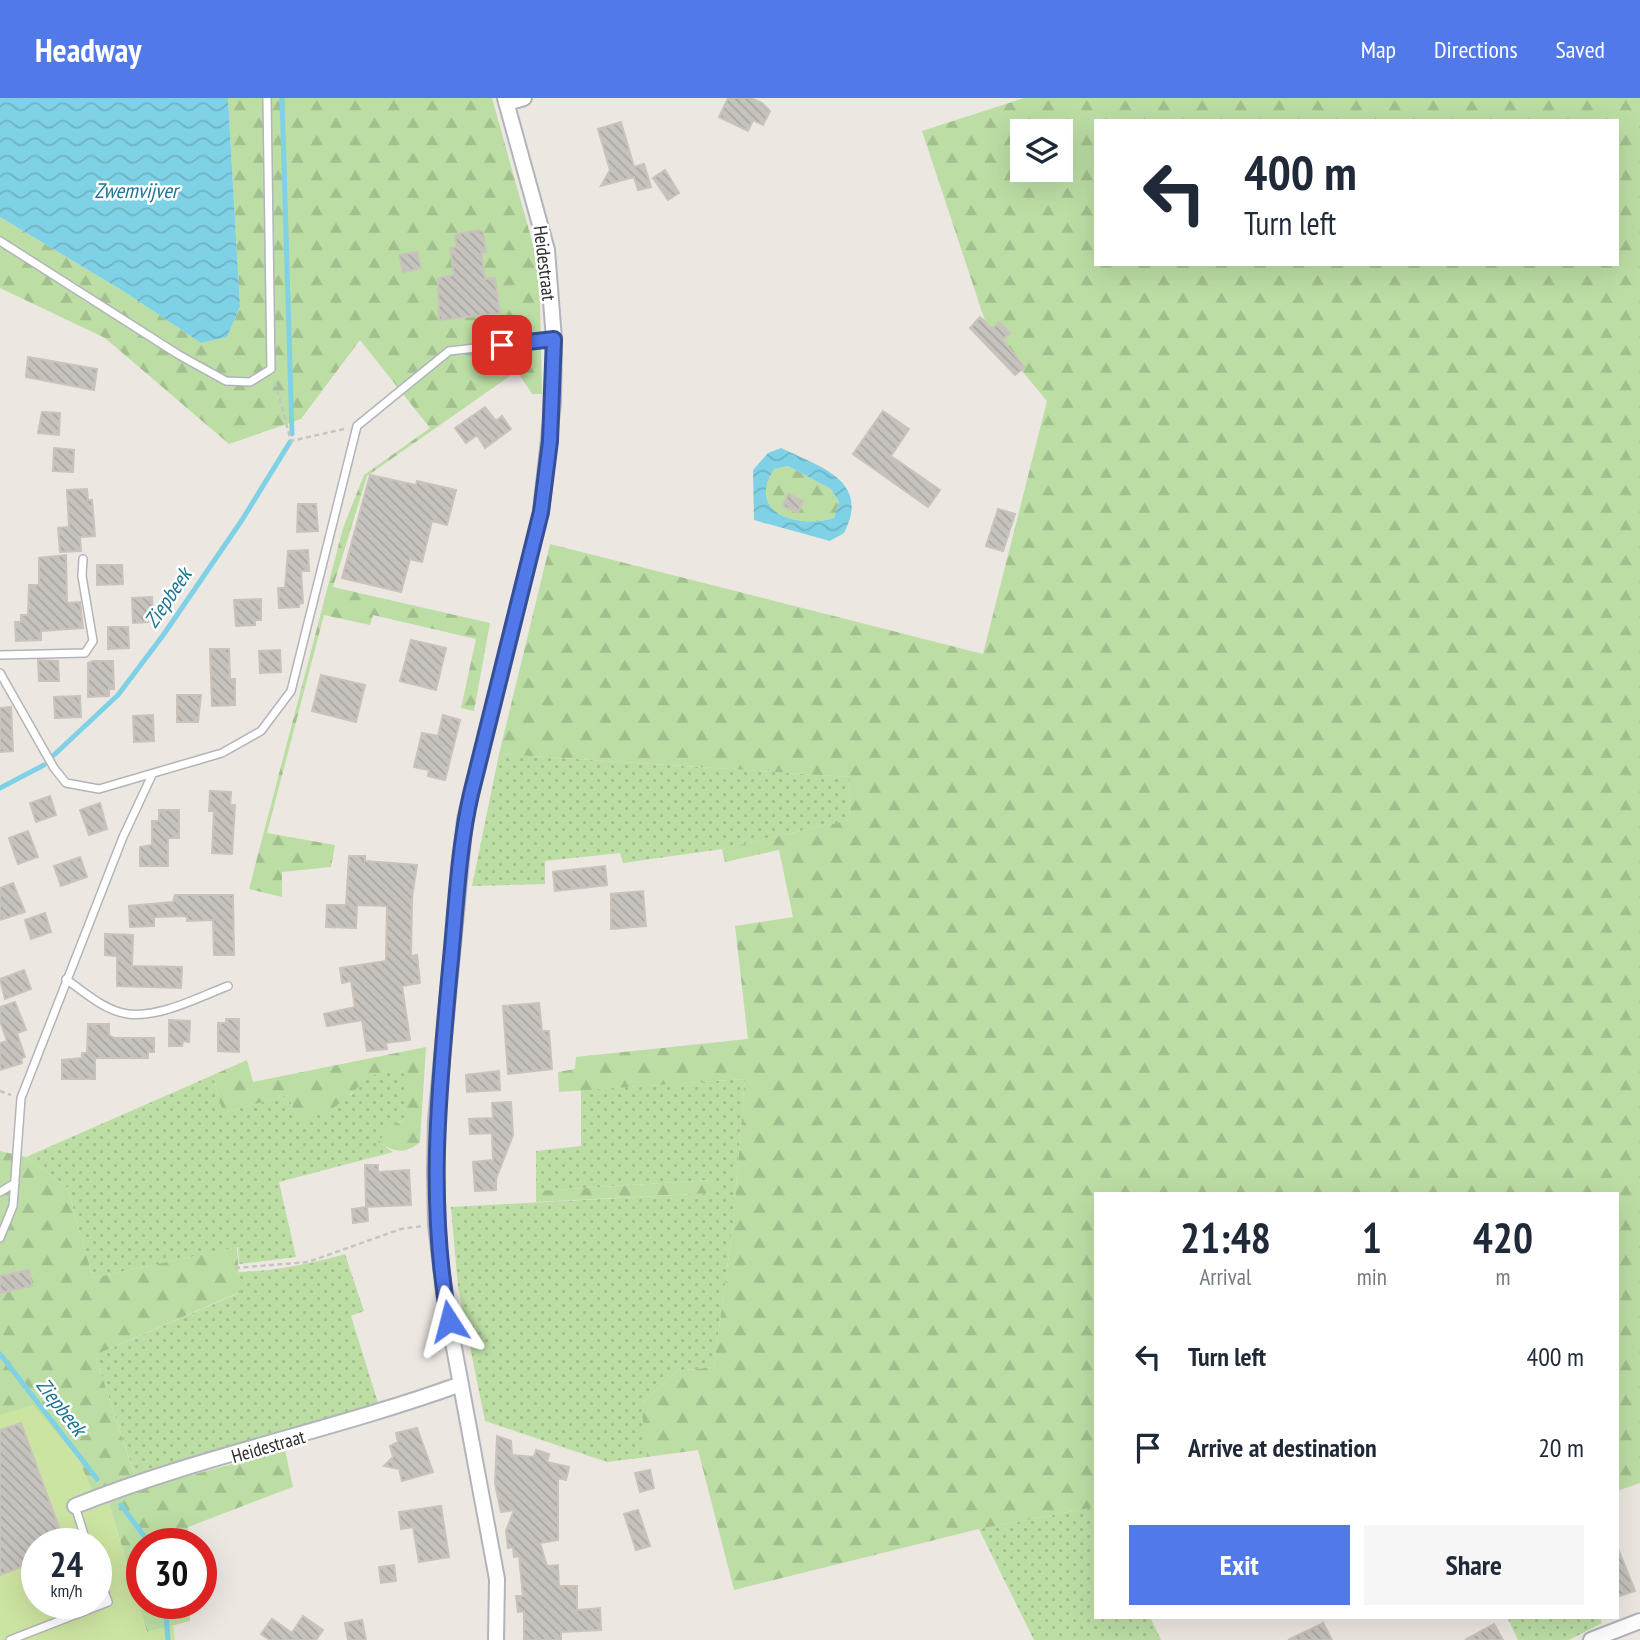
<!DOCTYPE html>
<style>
:root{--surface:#fff;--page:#f6f6f7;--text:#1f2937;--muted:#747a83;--accent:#5279ea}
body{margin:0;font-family:"PT Sans Narrow",sans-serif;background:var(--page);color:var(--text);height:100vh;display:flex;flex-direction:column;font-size:26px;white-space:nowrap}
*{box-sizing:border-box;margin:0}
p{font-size:23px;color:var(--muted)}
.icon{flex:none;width:38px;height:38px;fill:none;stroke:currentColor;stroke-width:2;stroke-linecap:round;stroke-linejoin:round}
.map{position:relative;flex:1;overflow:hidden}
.sheet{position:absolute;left:1094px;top:1094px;width:525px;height:427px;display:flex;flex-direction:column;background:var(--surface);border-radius:0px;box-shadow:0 7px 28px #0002}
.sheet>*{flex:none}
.top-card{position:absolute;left:1094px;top:21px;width:525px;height:147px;border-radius:0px;box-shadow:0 7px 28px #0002;background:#fff;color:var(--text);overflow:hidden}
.buttons{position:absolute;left:1010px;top:21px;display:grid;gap:14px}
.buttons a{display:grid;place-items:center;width:63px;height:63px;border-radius:0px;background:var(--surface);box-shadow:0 7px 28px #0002;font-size:35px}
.speed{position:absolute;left:21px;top:1430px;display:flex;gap:14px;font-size:35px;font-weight:700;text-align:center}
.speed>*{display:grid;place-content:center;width:91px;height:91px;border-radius:50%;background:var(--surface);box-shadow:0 7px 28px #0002;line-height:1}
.speed small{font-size:18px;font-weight:400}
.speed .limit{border:10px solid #d22;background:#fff;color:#111}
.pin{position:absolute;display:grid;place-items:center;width:60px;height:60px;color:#fff;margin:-30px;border-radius:14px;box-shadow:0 4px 10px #0006}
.me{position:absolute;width:77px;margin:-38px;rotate:351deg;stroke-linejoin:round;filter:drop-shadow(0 0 5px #0008)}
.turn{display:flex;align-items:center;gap:24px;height:147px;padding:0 35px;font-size:32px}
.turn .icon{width:91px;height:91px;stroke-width:2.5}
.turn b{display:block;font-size:49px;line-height:60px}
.eta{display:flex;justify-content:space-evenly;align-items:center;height:119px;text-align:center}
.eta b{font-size:42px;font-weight:600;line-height:49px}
.action{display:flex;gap:14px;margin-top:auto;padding:14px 35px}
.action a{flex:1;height:80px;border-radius:0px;background:var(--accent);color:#fff;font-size:28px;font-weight:600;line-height:80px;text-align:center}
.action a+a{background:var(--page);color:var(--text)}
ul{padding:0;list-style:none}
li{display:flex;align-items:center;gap:21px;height:91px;padding:0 35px}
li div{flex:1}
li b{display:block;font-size:26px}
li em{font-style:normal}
header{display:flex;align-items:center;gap:42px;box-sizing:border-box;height:98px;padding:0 35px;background:var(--accent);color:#fff}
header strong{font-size:33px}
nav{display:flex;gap:38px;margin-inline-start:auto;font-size:24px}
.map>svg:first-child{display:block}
.green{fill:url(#green-dots)}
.forest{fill:url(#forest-firs);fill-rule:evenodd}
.pitch{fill:#cce4a1;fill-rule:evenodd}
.water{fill:url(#water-waves);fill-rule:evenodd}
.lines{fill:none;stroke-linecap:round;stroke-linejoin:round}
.stream{stroke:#7fd1e5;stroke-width:5}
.building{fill:url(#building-back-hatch);stroke:#c9c3bb;stroke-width:2}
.service-casing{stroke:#b2b4bc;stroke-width:10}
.minor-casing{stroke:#b2b4bc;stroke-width:18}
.path{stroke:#c4c4c4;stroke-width:2.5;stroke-dasharray:5 3.5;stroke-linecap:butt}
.service{stroke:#fff;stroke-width:7}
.minor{stroke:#fff;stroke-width:14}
.route-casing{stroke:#354f98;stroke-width:18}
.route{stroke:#5279ea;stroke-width:12}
.labels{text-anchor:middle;stroke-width:5;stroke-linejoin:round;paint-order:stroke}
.street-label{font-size:19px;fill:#2d2d2d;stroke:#fff}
.water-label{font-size:21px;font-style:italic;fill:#1a7395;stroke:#fff}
</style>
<header>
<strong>Headway</strong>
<nav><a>Map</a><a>Directions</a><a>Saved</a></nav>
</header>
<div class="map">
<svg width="1640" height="1542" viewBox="0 0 1640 1542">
<defs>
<pattern id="green-dots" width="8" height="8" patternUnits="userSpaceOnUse" patternTransform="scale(1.75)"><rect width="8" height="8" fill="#bcdea4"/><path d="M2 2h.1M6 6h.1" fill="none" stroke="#a2bf8e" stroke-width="1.8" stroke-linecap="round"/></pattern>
<pattern id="forest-firs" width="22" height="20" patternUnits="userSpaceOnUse" patternTransform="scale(1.75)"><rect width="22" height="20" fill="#bcdea4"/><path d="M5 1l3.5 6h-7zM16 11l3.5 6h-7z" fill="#a2bf8e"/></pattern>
<pattern id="water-waves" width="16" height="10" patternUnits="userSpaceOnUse" patternTransform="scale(1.75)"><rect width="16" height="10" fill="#7fd1e5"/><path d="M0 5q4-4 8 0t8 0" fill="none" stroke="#6eb4c5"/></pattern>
<pattern id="building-back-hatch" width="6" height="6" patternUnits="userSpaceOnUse" patternTransform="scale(1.75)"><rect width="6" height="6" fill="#c6c2bd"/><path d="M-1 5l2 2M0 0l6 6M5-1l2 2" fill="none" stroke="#aaa7a3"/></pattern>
</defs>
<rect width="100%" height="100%" fill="#ede7e2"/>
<path class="green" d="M499,656L850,679L849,722L722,751L623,765L620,755L545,763V786L472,788Z
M394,973L408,976L407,1020L389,1030L379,1044L393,1054L279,1084L296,1159L239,1166L238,1149L93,1180L67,1089L26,1059L213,977L223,1015L288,997L297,1022L352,996L359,984L378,975Z
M745,981L733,1126L714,1269L677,1273L642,1305L647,1359L607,1364L485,1323L458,1189L451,1109L712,1095L710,1082L536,1093V1053L581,1048V992Z
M345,1156L364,1213L351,1218L380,1311L136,1381L95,1257L239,1195V1174C276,1173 310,1166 345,1156Z
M1095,1409L1096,1519H1150L1161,1542H1034L979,1431Z
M1507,1519H1600L1602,1525L1569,1542H1518Z"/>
<path class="forest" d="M228,0H492L539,168L542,296H532L517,273L367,378L333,489L490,525L474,613L461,610L476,541L373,517L370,527L324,517L267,735L335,747L331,769L282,774V799L249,791L343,430L364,377L430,330L360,242L301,321L229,346L105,240L0,190V119L123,193L201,245L227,239L240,209Z
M1024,0H1640V1385L1617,1393V1096H1096L1095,1409L979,1431L734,1492L698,1352L647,1359L641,1306L677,1273L714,1269L733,1126L745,981L559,994L558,974L575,971L576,959L748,941L735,828L793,819L779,752L725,764L722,751L849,722L850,679L499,656L550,446L983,556L1047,303L988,232L922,33ZM1096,23H1617V166H1096ZM1022,33H1060V72H1022Z
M788,368L831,391L839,404L834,420C799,431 745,416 773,371Z
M426,949L420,1044C405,1057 394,1054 378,1044L389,1030L407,1020V976C367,966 362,992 333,1010C323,1016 308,1019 297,1023L288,997L223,1015L213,977L247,962L253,984Z
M0,1053L26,1059L67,1089L93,1180L237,1149L240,1194L95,1257L139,1391L285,1352L293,1389L188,1429V1445L142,1446V1505H190V1523L147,1534L104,1388L92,1393L78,1360L66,1348L0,1317Z
M711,1082L713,1095L536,1104V1093Z"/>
<path class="pitch" d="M33,1307L78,1360L92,1393L104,1388L147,1534L173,1527L175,1542H0V1317ZM37,1446H96V1505H37Z"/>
<path class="water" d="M0,0H228L240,209L227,239L201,245L123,193L0,119Z
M781,350C821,369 871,383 844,435L830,443L754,422L753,372L768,355ZM788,368L831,391L839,404L834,420C799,431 745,416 774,371Z"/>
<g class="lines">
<path class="stream" d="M282,0L292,336
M54,657L118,597L164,536L242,422L290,344
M0,690L44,667
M0,1256L97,1381
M121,1407L150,1446
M165,1505L168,1542"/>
</g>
<path class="building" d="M728,0H751L762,5L770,13L763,27L753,22L748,33L719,19Z
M621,24L634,69L644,66L651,89L638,92L634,79L601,88L610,72L598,31Z
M665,72L679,95L668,102L653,80Z
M478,132L483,134L486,154L481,155L485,181L495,180L500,215L439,222L438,180L454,177L450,150L457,149L455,138L458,136Z
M417,154L421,170L403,174L399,157Z
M980,219L992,231L999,224L1010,235L1002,242L1025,269L1015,277L970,230Z
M28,259L97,271L94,292L26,279Z
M485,309L496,323L502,318L511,331L485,350L477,337L466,345L455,330Z
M883,313L909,331L891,358L940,392L928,409L853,356Z
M42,314L60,315L59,337L38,335Z
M54,350L74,352L73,374L53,373Z
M370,377L416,387L417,383L456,392L447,427L432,423L422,464L410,461L401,494L342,480Z
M87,391L88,402H92L95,438L80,439L81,453L60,454L58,430L69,429L67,392Z
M788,396L803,403L798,415L783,408Z
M298,406H316L318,433L297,434Z
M998,411L1015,416L1003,453L986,448Z
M308,452L309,473H301L303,505L299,506V509L279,510L278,490H285L288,453Z
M66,457L67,505L80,504L83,530L41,533V542L16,543L15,524H21V517H28L29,487H39V460Z
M97,467H122L123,486L97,487Z
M152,499L153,520H148V524L133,525L132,500Z
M261,501V522H255V527L236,528L234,502Z
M108,529H128L129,550L108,551Z
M411,542L446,550L436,592L400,583Z
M210,551H229L230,581H235V607L212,608Z
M280,552L281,574L260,575L259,553Z
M38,562L58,563L59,583H39Z
M93,563H113L114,591H109V598L88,599V565Z
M321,577L365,587L356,624L312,613Z
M177,597H201L198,624H177Z
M80,598L81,619L55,620L54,599Z
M11,609L13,653L0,654V610Z
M153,617L154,643L134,644L133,618Z
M443,617L460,622L445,682L428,678L429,672L414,669L422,635L438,638Z
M210,693L231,694L230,707H235L232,756L212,755L214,713H209Z
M50,698L56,717L36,724L30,705Z
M100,705L107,731L89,737L80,712Z
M159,712H179V740H168V768H140V749L152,747V723H159Z
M28,733L38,759L18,766L9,740Z
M349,758H365V763L417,767L412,800L411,858L417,857L420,885L402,888L410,942L386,945L387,951L367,953L362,922L327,928L324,916L355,909L351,883L342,885L340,870L386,863L387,808L357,807L356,830L326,829L327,807H346Z
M80,759L87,779L61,788L54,768Z
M605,768L607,787L555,793L553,774Z
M13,785L25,814L0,822V790Z
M643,793L646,828L611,831V796Z
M175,797H233L234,857H214L213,822L187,823V818L154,819V828L130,829L129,808L173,804Z
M45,815L51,834L31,841L25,822Z
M105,836L133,837L132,868L182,869L181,890L117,888V858L105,857Z
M24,872L31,891L5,901L0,881Z
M15,904L26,932L17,935L25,959L21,960L22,965L0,972V945L7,943L0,923V909Z
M539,905L542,933H549L552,971L508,976L503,908Z
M226,921H239V954L218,953V925H226Z
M169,922L190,923L189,944L183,943L182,948H169Z
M88,926H109V937L114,940H154V954H148V960H95V981H62V962L82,960V955H87Z
M499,973L500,992L467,994L466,977Z
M511,1004L513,1037L496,1081V1092L475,1093L473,1064L493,1062L492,1035L470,1036L469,1021L493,1020L492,1005Z
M365,1067H378V1074L409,1072L411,1107L366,1109Z
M367,1109L368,1123L353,1125L352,1111Z
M29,1172L32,1188L0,1195V1178Z
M21,1325L65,1446H37V1463L0,1477V1332Z
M417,1330L433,1374L402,1383L399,1371L384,1368L393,1359L390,1348L398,1344L396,1335Z
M497,1338L511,1343L512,1357L534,1359L536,1352L549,1356L547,1364L569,1369L566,1382L558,1380V1442L540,1445L547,1468L558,1467L559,1488H577V1512L600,1510L601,1532L561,1534V1542H524V1513L518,1514L516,1498H523L519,1458L514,1459L513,1449L508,1450L506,1433L514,1412L501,1414L495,1386Z
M650,1372L654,1390L640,1394L635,1375Z
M441,1408L449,1459L419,1464L413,1429L401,1431L399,1414Z
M638,1412L650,1448L636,1452L624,1416Z
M1617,1448L1635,1493L1620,1498L1617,1496Z
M394,1467L396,1483L381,1485L379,1469Z
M303,1518L323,1532L316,1542H270L261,1536L272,1521L292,1535Z
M362,1522L366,1542H348L345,1525Z
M1323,1525L1332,1542H1288Z
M1494,1526L1503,1542H1465Z"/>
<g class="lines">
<defs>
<path id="service" d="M0,143L179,257L226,283L250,284L271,271L267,0
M0,557L85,555L93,543L82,478L83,461
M0,575L54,670L66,685L99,691L222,655L261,633L291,593L357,328L449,253L554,241
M66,881C84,894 105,913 128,916C160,920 199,899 228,888
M0,1094L15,1085
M0,1140L13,1108L21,1000L123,739L152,677
M75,1408L87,1446
M10,1542L108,1504L96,1471"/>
<path id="minor" d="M507,5L524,0
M75,1408C200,1358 334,1332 461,1286
M496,1542L497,1481L445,1201L436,1127L435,1074L436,1022L465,721L541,414L553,304L554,241L547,152L505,0
M1591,1542L1640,1523"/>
</defs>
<use href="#service" class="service-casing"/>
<use href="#minor" class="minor-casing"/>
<path class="path" d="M275,284L291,343L344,331
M0,993L11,997
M235,1170L308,1164L401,1131L422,1128"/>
<use href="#service" class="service"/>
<use href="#minor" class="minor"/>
</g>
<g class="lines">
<defs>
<path id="route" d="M449,1223C427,1104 439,990 450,871C456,813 458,753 471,696L541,414L550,343L554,241L502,247"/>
</defs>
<use href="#route" class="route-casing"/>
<use href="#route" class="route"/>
</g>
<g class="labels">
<g class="street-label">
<text transform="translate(545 165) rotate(83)" y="7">Heidestraat</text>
<text transform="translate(268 1348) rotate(-16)" y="7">Heidestraat</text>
</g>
<g class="water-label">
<text x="136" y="100">Zwemvijver</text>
<text transform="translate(168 500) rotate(-56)" y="7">Ziepbeek</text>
<text transform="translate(61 1309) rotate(52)" y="7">Ziepbeek</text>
</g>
</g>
</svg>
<div class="buttons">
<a><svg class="icon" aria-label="layers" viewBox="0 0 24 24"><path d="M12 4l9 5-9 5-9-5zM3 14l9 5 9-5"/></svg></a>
</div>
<div class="speed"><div>24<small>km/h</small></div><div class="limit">30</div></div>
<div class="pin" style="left:502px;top:247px;background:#d93025"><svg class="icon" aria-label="arrive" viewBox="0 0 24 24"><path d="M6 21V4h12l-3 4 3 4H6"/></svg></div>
<svg class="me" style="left:449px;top:1223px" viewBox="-20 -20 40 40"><path d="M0-17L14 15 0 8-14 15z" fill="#5279ea" stroke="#fff" stroke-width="4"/></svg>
<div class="top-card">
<div class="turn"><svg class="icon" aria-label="left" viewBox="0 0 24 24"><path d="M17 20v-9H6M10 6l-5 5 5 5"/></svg><div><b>400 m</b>Turn left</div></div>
</div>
<section class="sheet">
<div class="eta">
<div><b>21:48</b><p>Arrival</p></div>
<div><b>1</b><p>min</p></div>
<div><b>420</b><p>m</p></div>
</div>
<ul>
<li><svg class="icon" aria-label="left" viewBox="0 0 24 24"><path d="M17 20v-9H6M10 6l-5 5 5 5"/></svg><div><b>Turn left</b></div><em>400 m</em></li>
<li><svg class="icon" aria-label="arrive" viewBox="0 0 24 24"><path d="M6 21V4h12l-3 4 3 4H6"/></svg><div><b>Arrive at destination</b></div><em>20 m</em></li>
</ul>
<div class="action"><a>Exit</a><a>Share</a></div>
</section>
</div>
